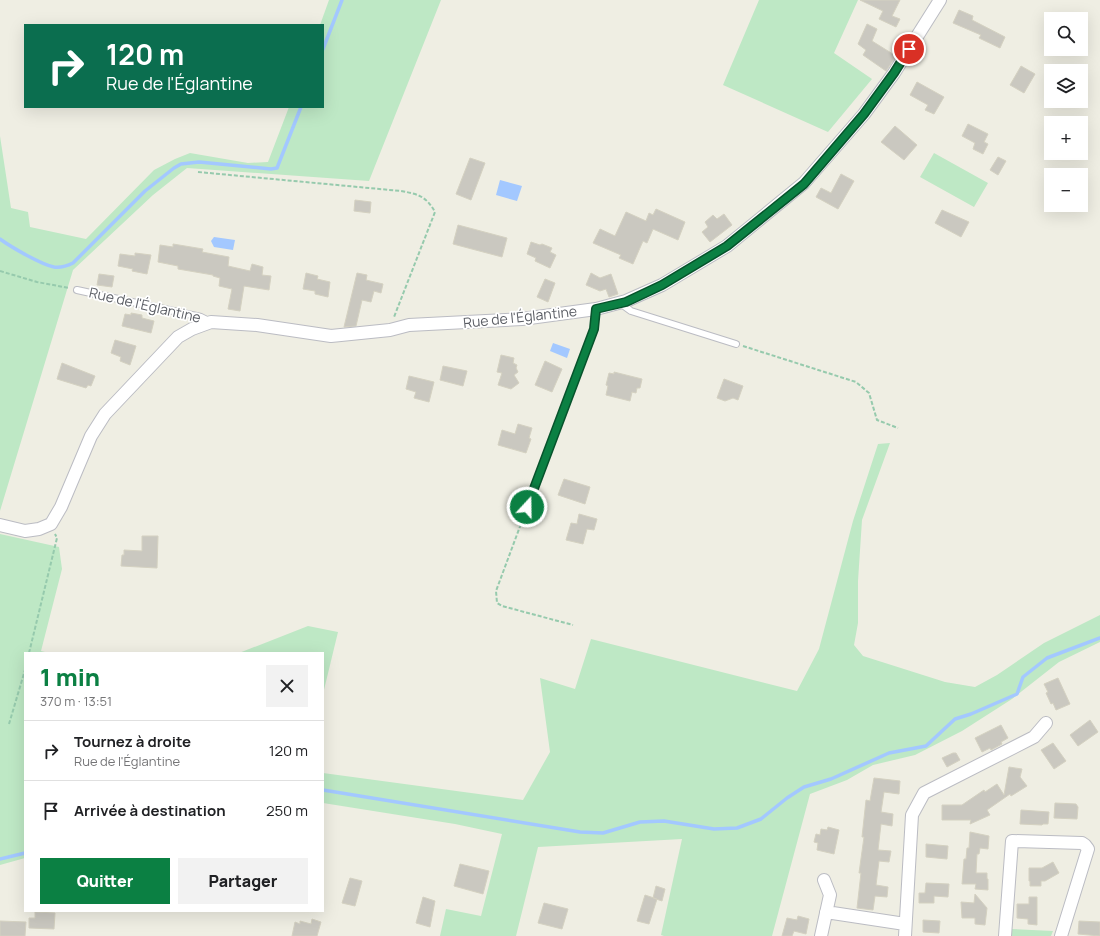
<!DOCTYPE html>
<html lang="fr">
<meta charset="utf-8">
<style>
:root{--surface:#fff;--page:#f2f2f2;--text:#202124;--muted:#757577;--line:#e0e0e0;--accent:#0b8043}
body{margin:0;font-family:Manrope,sans-serif;background:var(--page);color:var(--text);height:100vh;display:flex;flex-direction:column;font-size:15px;white-space:nowrap}
*{box-sizing:border-box;margin:0}
p{font-size:13px;color:var(--muted)}
.icon{flex:none;width:22px;height:22px;fill:none;stroke:currentColor;stroke-width:2;stroke-linecap:round;stroke-linejoin:round}
.map{position:relative;flex:1;overflow:hidden}
.sheet{position:absolute;left:24px;top:652px;width:300px;height:260px;display:flex;flex-direction:column;background:var(--surface);border-radius:0px;box-shadow:0 4px 16px #0002}
.sheet>*{flex:none}
.top-card{position:absolute;left:24px;top:24px;width:300px;height:84px;border-radius:0px;box-shadow:0 4px 16px #0002;background:#0b6e4f;color:#fff;overflow:hidden}
.tools{position:absolute;left:1044px;top:12px;display:grid;gap:8px}
.tools a{display:grid;place-items:center;width:44px;height:44px;border-radius:0px;background:var(--surface);box-shadow:0 4px 16px #0002;font-size:20px}
.pin{position:absolute;display:grid;place-items:center;width:34px;height:34px;color:#fff;margin:-17px;border:2px solid #fff;border-radius:50%;box-shadow:0 1px 4px #0007}
.me{position:absolute;width:44px;margin:-22px;rotate:21deg;stroke-linejoin:round;filter:drop-shadow(0 0 3px #0008)}
.turn{display:flex;align-items:center;gap:14px;height:84px;padding:0 16px;font-size:18px}
.turn .icon{width:52px;height:52px;stroke-width:2.5}
.turn b{display:block;font-size:28px;line-height:34px}
.round{display:grid;place-items:center;flex:none;width:42px;height:42px;border-radius:0px;background:var(--page)}
.overview{display:flex;align-items:center;justify-content:space-between;height:68px;padding:0 16px}
h1{font-size:24px;font-weight:800;line-height:30px;color:var(--accent)}
.primary-button{display:flex;gap:8px;margin-top:auto;padding:8px 16px}
.primary-button a{flex:1;height:46px;border-radius:0px;background:var(--accent);color:#fff;font-size:16px;font-weight:800;line-height:46px;text-align:center}
.primary-button a+a{background:var(--page);color:var(--text)}
ul{padding:0;list-style:none}
li{display:flex;align-items:center;gap:12px;height:60px;padding:0 16px;border-top:1px solid var(--line)}
li div{flex:1}
li b{display:block;font-size:15px}
li em{font-style:normal}
.map>svg:first-child{display:block}
.green{fill:#bee8c5}
.water{fill:#a3c8ff}
.lines{fill:none;stroke-linecap:round;stroke-linejoin:round}
.stream{stroke:#a3c8ff;stroke-width:3.5}
.building{fill:#cac8c0;stroke:#d4d1c1}
.service-casing{stroke:#bbbcc3;stroke-width:8}
.minor-casing{stroke:#bbbcc3;stroke-width:14}
.path{stroke:#96caad;stroke-width:2;stroke-dasharray:4 2;stroke-linecap:butt}
.service{stroke:#fff;stroke-width:6}
.minor{stroke:#fff;stroke-width:12}
.route-casing{stroke:#07532c;stroke-width:10}
.route{stroke:#0b8043;stroke-width:7}
.labels{text-anchor:middle;stroke-width:3.5;stroke-linejoin:round;paint-order:stroke}
.street-label{font-size:14px;fill:#5b5e65;stroke:#fff}
</style>
<div class="map">
<svg width="1100" height="936" viewBox="0 0 1100 936">
<rect width="100%" height="100%" fill="#efeee3"/>
<path class="green" d="M329,0H441L369,181L187,168L153,195L73,270L0,511V136L11,208L28,212L30,227L86,239L154,170L175,159L190,153L248,163L268,162L289,107H323V25H320Z
M759,0H858L834,53L872,79L828,132L723,85Z
M934,153L988,183L974,207L920,177Z
M890,443L862,520L858,581V623L854,645L863,656L945,682L975,687L997,675L1044,643L1100,615V642L1059,662L1012,699L962,731L915,755L873,765L847,780L810,794L772,936H664L661,935L682,839L538,847L516,936H440L446,909L481,916L502,834L455,824L323,803V773L523,800L550,752L540,678L575,689L591,639L797,691L819,649L853,521L878,444Z
M0,534L59,547L62,569L41,651L49,653H25V858L0,865Z
M308,626L338,632L323,694V653H239Z
M1012,929L1053,931L1051,936H1012Z"/>
<path class="water" d="M500,180L522,186L517,201L496,195Z
M214,237L235,240L233,250L214,247L211,241Z
M553,343L570,349L567,358L550,351Z"/>
<g class="lines">
<path class="stream" d="M323,49L342,0
M0,239C11,247 42,265 54,267C61,268 67,266 73,263L145,191L174,168L181,164L199,162L271,169L277,168L301,107
M323,790L580,832L603,833L640,822L664,821L714,829L737,828L761,819L787,798L804,787L831,779L889,753L926,746L955,719L971,714L1017,694L1023,677L1047,658L1100,638
M0,859L25,853"/>
</g>
<path class="building" d="M860,0H900L892,16L900,19L896,27L879,19L883,11Z
M959,10L973,16L972,20L1005,37L1000,48L979,38L981,35L953,23Z
M867,24L877,29L872,41L896,56L886,71L863,55L866,50L858,44Z
M1021,66L1035,74L1024,93L1010,85Z
M917,82L944,97L934,114L925,110L928,105L910,95Z
M968,124L988,134L984,142L988,144L983,154L973,149L975,143L962,136Z
M895,126L917,145L904,160L881,142Z
M998,157L1006,161L998,175L990,170Z
M470,158L485,163L471,200L456,194Z
M841,174L854,181L838,209L816,197L821,188L831,193Z
M355,200L371,202L370,213L354,211Z
M656,209L685,222L678,240L653,229L647,243L643,241L633,264L619,258L621,255L593,243L600,229L615,236L626,212L646,221L649,213L653,215Z
M942,210L969,222L961,237L935,223Z
M724,214L732,225L710,242L702,232L708,227L705,222L713,215L717,219Z
M458,225L507,238L502,257L453,244Z
M531,242L540,245L542,244L552,248L550,252L556,255L550,268L535,261L536,258L527,254Z
M173,244L203,249L202,252L229,257L228,266L250,271L252,264L263,267L262,275L271,276L269,290L244,286L240,311L228,309L232,289L219,286L220,278L213,276V275L178,269V266L158,262L160,245L173,247Z
M135,253L151,255L147,274L132,271L133,269L118,266L120,254L135,256Z
M306,273L318,276L317,279L330,282L328,297L315,294V291L303,289Z
M357,273L367,275L366,280L383,284L381,293L374,291L371,302L362,300L356,326L344,327Z
M591,273L600,278L611,274L618,294L609,297L606,289L600,291L586,285Z
M99,274L114,276L112,287L97,285Z
M545,279L555,283L548,302L537,297Z
M131,313L142,315V318L154,321L151,333L122,326L125,314L131,315Z
M115,340L136,346L130,365L120,361L121,357L111,353Z
M501,355L514,358L513,363L517,365L516,368L518,372L514,375L519,383L511,389L498,385L502,373L497,372Z
M545,361L562,369L552,392L535,385Z
M62,363L95,376L91,386L88,385L86,388L57,379Z
M443,366L467,371L463,386L440,380Z
M614,372L642,379L640,388H637L636,393L632,392L630,401L606,395L608,386L606,385L609,373L614,374Z
M409,376L434,382L429,402L414,398L416,392L406,389Z
M724,379L743,386L738,400L733,398L725,401L717,398Z
M518,424L532,428L529,438L531,439L526,453L498,445L502,430L515,434Z
M564,479L590,487L585,504L558,495Z
M579,514L597,519L594,530L587,529L583,544L566,540L571,523L577,524Z
M142,536H158L157,568L121,566L122,555H124V550L142,551Z
M1058,678L1070,704L1056,710L1053,703L1051,704L1046,693L1048,692L1044,684Z
M1090,720L1098,732L1078,746L1070,735Z
M1001,725L1008,738L1001,742L1002,744L991,750L990,748L982,752L975,738Z
M1053,743L1066,761L1054,769L1041,750Z
M953,753H956L960,760L947,767L942,758Z
M1009,767L1022,769L1020,777L1027,786L1011,796L1010,794L987,810L990,815L970,824L971,820H942V805H962L984,790L985,792L997,784L1004,795Z
M874,778L900,781L899,794L884,792L881,812L893,814L892,826L881,824L878,850L891,851L889,862L879,861L876,885L888,887L887,897L875,896L873,910L857,908L861,873H859L864,837H862L866,800L870,801Z
M1055,803L1076,804L1078,807L1077,819L1054,818Z
M1021,810L1049,812L1048,824H1043L1042,825L1020,824Z
M828,827L839,830L834,854L817,850L818,843L814,842L816,834L820,835L821,829L827,830Z
M970,832L989,836L988,849L980,848L979,854H977L976,873H987V879H988V890L975,889L976,884H962L964,859H966L967,848H969Z
M926,844L948,846L947,859L926,857Z
M1053,862L1059,873L1045,881H1041V886H1030V881H1029V868H1042Z
M460,864L489,871L483,894L454,886Z
M350,878L362,881L355,906L342,903Z
M926,883L949,884L948,897L934,896V903H919V893H925Z
M656,886L665,889L662,901L653,898Z
M975,894L987,908L985,925L975,924V918H962L961,902L974,903Z
M645,895L657,899L649,924L637,921Z
M423,897L435,901L430,927L416,923Z
M1029,897H1037V925L1028,924V919L1017,918V904H1029Z
M544,903L568,909L562,929L538,923Z
M35,912L55,913L54,929L29,928V918H35Z
M798,916L809,919L806,934L794,931L792,936H782L787,918L797,920Z
M312,919L321,922L317,936H292L295,922L300,924V921L311,924Z
M923,920L940,921L939,933L923,932Z
M0,921L26,922L25,936H0Z
M1079,921L1100,922V936L1078,934Z"/>
<g class="lines">
<defs>
<path id="service" d="M77,290L201,317L211,322
M620,303L631,311L736,344
M527,507L594,329L596,309"/>
<path id="minor" d="M0,525L25,531L39,529L51,524L61,507L91,436L105,414L178,337L192,329L211,322L257,325L331,336L390,330L409,325L522,319L596,309L626,301L662,285L727,246L804,183L864,114L894,73L940,0
M826,912L905,924
M821,936L830,895L824,880
M905,936L912,815L924,793L1034,737L1046,723
M1005,936L1012,841L1082,843L1085,845L1088,849L1061,936"/>
</defs>
<use href="#service" class="service-casing"/>
<use href="#minor" class="minor-casing"/>
<path class="path" d="M198,172L401,191C418,194 426,196 435,212L394,317
M0,271L37,282L69,288
M743,346L856,382L869,393L877,420L898,428
M525,513L496,591L497,603L502,606L573,625
M29,653L57,538L55,534
M9,724L25,670"/>
<use href="#service" class="service"/>
<use href="#minor" class="minor"/>
</g>
<g class="lines">
<defs>
<path id="route" d="M527,507L594,329L596,309L626,302L662,285L727,246L804,184L864,114L894,73L909,49"/>
</defs>
<use href="#route" class="route-casing"/>
<use href="#route" class="route"/>
</g>
<g class="labels">
<g class="street-label">
<text transform="translate(145 305) rotate(13)" y="5">Rue de l'Églantine</text>
<text transform="translate(520 317) rotate(-6)" y="5">Rue de l'Églantine</text>
</g>
</g>
</svg>
<div class="tools">
<a><svg class="icon" aria-label="search" viewBox="0 0 24 24"><circle cx="10" cy="10" r="6"/><path d="M15 15l6 6"/></svg></a>
<a><svg class="icon" aria-label="layers" viewBox="0 0 24 24"><path d="M12 4l9 5-9 5-9-5zM3 14l9 5 9-5"/></svg></a>
<a>+</a>
<a>−</a>
</div>
<div class="pin" style="left:909px;top:49px;background:#d93025"><svg class="icon" aria-label="arrive" viewBox="0 0 24 24"><path d="M6 21V4h12l-3 4 3 4H6"/></svg></div>
<svg class="me" style="left:527px;top:507px" viewBox="-20 -20 40 40"><circle r="17" fill="#0b8043" stroke="#fff" stroke-width="3"/><path d="M0-11L8 9 0 5-8 9z" fill="#fff"/></svg>
<div class="top-card">
<div class="turn"><svg class="icon" aria-label="right" viewBox="0 0 24 24"><path d="M7 20v-9h11M14 6l5 5-5 5"/></svg><div><b>120 m</b>Rue de l'Églantine</div></div>
</div>
<section class="sheet">
<div class="overview"><div><h1>1 min</h1><p>370 m · 13:51</p></div><a class="round"><svg class="icon" aria-label="close" viewBox="0 0 24 24"><path d="M6 6l12 12M18 6L6 18"/></svg></a></div>
<ul>
<li><svg class="icon" aria-label="right" viewBox="0 0 24 24"><path d="M7 20v-9h11M14 6l5 5-5 5"/></svg><div><b>Tournez à droite</b><p>Rue de l'Églantine</p></div><em>120 m</em></li>
<li><svg class="icon" aria-label="arrive" viewBox="0 0 24 24"><path d="M6 21V4h12l-3 4 3 4H6"/></svg><div><b>Arrivée à destination</b></div><em>250 m</em></li>
</ul>
<div class="primary-button"><a>Quitter</a><a>Partager</a></div>
</section>
</div>
